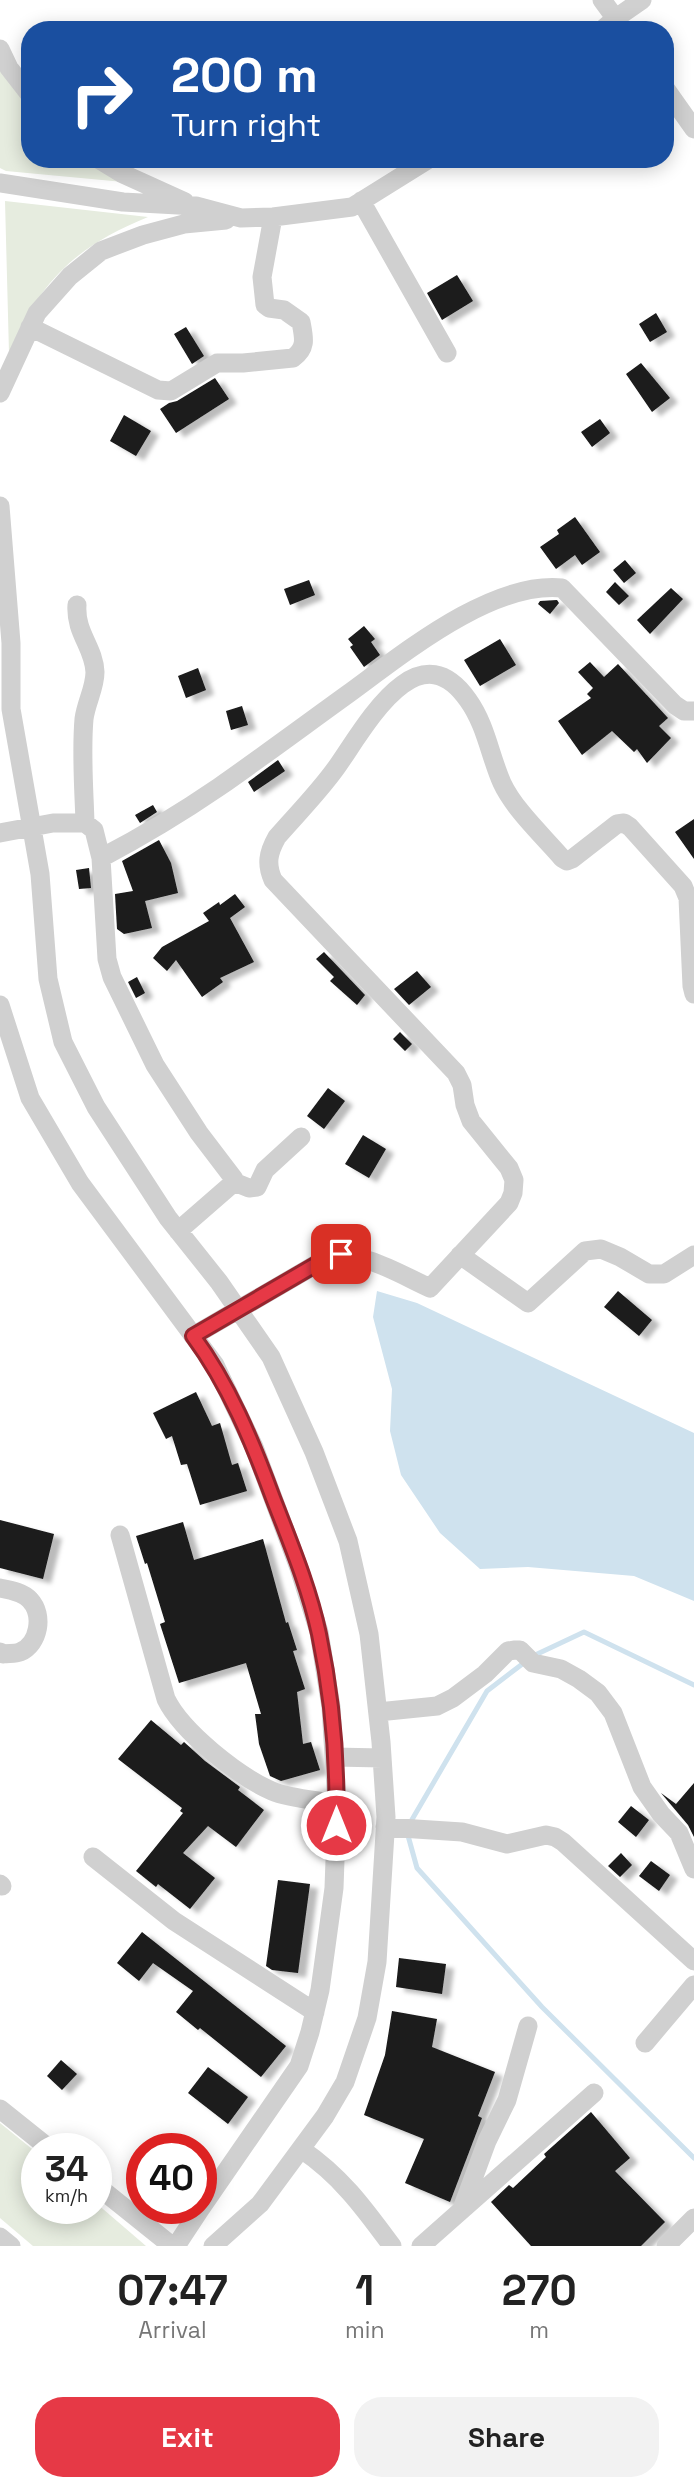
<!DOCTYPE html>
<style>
:root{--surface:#fff;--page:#f2f2f2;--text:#222;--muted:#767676;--accent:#e63946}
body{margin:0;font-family:"Space Grotesk",sans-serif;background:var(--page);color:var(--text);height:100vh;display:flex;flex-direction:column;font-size:26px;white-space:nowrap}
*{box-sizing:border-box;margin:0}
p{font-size:23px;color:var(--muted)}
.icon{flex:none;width:38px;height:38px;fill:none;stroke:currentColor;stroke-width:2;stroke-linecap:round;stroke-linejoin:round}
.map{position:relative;height:2246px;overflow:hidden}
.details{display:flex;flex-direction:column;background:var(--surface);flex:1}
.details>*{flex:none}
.banner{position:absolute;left:21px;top:21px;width:653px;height:147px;border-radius:28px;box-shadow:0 4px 18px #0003;background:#1a4fa0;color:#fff;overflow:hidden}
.speed{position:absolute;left:21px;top:2133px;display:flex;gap:14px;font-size:35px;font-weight:700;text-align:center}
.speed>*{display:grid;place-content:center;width:91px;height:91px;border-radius:50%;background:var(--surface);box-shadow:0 4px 18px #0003;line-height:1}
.speed small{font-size:18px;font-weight:400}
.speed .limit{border:10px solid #d22;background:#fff;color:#111}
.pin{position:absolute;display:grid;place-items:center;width:60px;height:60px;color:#fff;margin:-30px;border-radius:14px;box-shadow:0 4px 10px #0006}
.me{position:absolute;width:77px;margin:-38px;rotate:0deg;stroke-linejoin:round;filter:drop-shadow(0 0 5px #0008)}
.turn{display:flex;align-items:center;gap:24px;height:147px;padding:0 35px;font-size:32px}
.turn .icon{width:91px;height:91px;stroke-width:2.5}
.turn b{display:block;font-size:49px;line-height:60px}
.eta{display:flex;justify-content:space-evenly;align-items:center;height:119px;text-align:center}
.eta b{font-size:42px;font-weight:700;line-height:49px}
.button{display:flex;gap:14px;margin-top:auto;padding:14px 35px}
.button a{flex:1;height:80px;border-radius:28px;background:var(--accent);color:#fff;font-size:28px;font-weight:700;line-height:80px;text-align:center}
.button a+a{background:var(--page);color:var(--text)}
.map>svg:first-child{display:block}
.green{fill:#e6ecdf}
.water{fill:#cfe2ee}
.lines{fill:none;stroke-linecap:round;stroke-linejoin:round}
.stream{stroke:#cfe2ee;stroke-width:5}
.building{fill:#1a1a1a;filter:url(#shadow)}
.minor{stroke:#d0d0d0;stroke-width:19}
.route-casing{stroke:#96252e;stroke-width:18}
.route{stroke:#e63946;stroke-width:12}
</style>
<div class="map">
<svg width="694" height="2246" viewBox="0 0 694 2246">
<defs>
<filter id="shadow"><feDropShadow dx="8" dy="4.5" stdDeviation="2" flood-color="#0004"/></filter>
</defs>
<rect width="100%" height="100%" fill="#fff"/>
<path class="green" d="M0,59L30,106V159H88L134,183L6,171L0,168Z
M5,201L148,217C75,247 41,280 9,353Z
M0,2123L37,2153V2208H96V2203L146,2246H33L0,2218Z"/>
<path class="water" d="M377,1291L417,1303L694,1433V1601L634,1576L528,1567L480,1569L440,1533L401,1475L390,1431L392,1389L373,1317Z"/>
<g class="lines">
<path class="stream" d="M533,1656L584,1632L694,1685
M410,1823L487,1691L525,1662
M407,1832L417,1868L542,2007L694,2158"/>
</g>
<path class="building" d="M457,275L473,301L442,320L427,293Z
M656,313L667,332L650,342L639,324Z
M186,327L204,356L192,364L174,334Z
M641,363L670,398L652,412L626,374Z
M215,378L229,399L176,433L160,409L169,403L177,401Z
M124,415L151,431L136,456L110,441Z
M600,419L610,433L592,447L581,432Z
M575,517L600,552L582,565L575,555L556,569L540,547L559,534L557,530Z
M625,560L636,573L624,583L613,570Z
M309,580L315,595L290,605L284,589Z
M615,582L629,596L619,605L606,592Z
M671,588L683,599L650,634L637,620Z
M557,600L559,603L550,614L538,604L540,601Z
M364,626L375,639L371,642L380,655L364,667L350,647L353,645L348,639Z
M500,639L516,665L480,686L464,660Z
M590,662L604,677L618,664L668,718L659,726L671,738L647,763L637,749L634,752L612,731L582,755L558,721L591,698L587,694L593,688L578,672Z
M198,668L206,690L186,698L178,676Z
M242,706L248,725L231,730L226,711Z
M278,760L285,771L254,792L248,782Z
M153,805L157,812L140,823L135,815Z
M694,819V859L675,832Z
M159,840L171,863L178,893L145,901L152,928L124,934L117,929L115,894L133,891L122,861Z
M89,868L91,888L79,889L76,870Z
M235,894L245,907L230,918L254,962L220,978L223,982L202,997L176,960L167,971L153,958L162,947L209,921L203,913L219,902L220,905Z
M324,952L365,995L357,1005L330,981L334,977L316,959Z
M417,971L431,987L409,1005L394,989Z
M137,977L145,993L136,998L128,982Z
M400,1032L412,1044L405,1051L393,1039Z
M328,1088L345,1101L324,1129L307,1116Z
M363,1135L386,1149L369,1178L345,1164Z
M618,1291L652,1320L639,1336L604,1307Z
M196,1392L212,1426L220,1423L232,1465L238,1463L247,1491L200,1505L187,1464L181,1465L172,1436L166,1439L153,1413Z
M0,1520L54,1534L43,1579L0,1568Z
M183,1522L194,1560L263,1539L286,1623L288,1622L297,1650L293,1651L305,1689L297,1692L303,1744L311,1742L320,1770L281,1781L270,1776L259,1744L255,1714H261L246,1663L179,1683L160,1624L165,1622L147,1563L145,1564L136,1536Z
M151,1720L181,1745L184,1742L205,1761L240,1787L238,1790L264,1810L236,1847L208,1826L183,1853L215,1878L190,1909L158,1884L156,1887L136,1871L183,1813L180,1811L182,1808L118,1759Z
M694,1783V1837L688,1825L661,1793L676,1804Z
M631,1806L649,1820L636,1837L618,1822Z
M621,1853L632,1865L620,1877L608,1866Z
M651,1861L670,1875L659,1891L639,1876Z
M278,1880L310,1884L298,1973L272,1970L266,1966Z
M142,1932L286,2046L261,2077L200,2028L198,2030L176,2012L193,1991L153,1963L139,1981L117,1963Z
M399,1958L446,1964L442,1994L396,1987Z
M392,2011L437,2019L432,2047L495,2072L478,2116L482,2118L450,2202L405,2183L424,2139L364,2115L385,2055Z
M61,2060L77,2074L62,2090L47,2076Z
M208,2067L248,2097L228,2124L188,2093Z
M591,2112L630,2158L615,2171L665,2222L641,2246H531L491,2202L509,2185L513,2188L546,2157L544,2154Z"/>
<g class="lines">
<path class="minor" d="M602,0L624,30
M602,30L616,18L642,0
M0,49L9,68L30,95
M665,88L694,129
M98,159L121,173L185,202
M0,183L123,202L196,206L241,218L273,217L352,207L429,159
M361,201L447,353
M30,327L158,390L171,391L217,363H243L293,358C307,348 304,338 301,322L284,310L269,308L265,305L262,277L273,217
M0,393L37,313L70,276L101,251L143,235L184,224L226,220
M0,506L11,643V709L40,874L48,979L63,1042L96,1107L168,1218L219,1282L271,1357L314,1452L348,1541L369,1634L381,1742L386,1817L377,1962L367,2018L345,2082L325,2116L260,2204L213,2246
M77,605C75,633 94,647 95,672C95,688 86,703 84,719C81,753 84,789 85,823
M0,833L53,823H85L94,830L101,858L107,959L112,977L155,1065L199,1133L234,1179L232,1184L178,1231
M101,858C141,837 181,813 219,787C262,757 305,725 348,694C403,654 491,581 562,588L675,705L684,711H694
M0,1005L30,1098L80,1183L215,1365L254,1447L299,1568L319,1632L331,1707L337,1804L334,1888L320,1990L310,2032L299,2066L201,2208
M234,1182L249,1188L257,1187L265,1170L301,1137
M460,1255L528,1303L585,1251L601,1249L620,1257L649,1274H664L694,1255
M193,1336L327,1258C361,1249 399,1274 430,1288L509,1203L513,1193L514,1180L509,1168L471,1121L465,1105L462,1085L456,1073L273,880C266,864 268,853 277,837C297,814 318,793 336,768C364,729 417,627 468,700C486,725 490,756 502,783C514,809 543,836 562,858L567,861L572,859L617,824L624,823L630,827L683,886L688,898L692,986L694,994
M120,1535L166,1699C182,1732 238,1776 272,1791C291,1799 317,1800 337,1804
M0,1588C10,1590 23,1592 30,1600C44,1615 39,1644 20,1652C15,1654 8,1653 3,1654L0,1652
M378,1712L437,1706L453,1698L485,1674L508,1651L515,1650H520L533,1663L561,1669L579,1679L598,1693L613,1713L642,1787L661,1814L679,1833L694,1869
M334,1757L382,1758
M385,1827L462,1832L507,1844L546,1835L555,1837L563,1842L694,1961
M93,1857L174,1921L315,2012
M0,1884L2,1886
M645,2043L694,1985
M0,2109L50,2149
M301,2149C341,2176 364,2208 392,2246
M96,2185L172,2246
M463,2206L487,2141L507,2100L528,2026
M0,2237L11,2246
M176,2246L201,2208
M421,2246L594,2093
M666,2246L694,2218"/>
</g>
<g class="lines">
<defs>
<path id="route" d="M336,1825C338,1762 332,1696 319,1634C309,1587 290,1542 273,1498C252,1441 229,1385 193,1336L327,1258L341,1254"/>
</defs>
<use href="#route" class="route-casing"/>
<use href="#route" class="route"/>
</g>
</svg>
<div class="speed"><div>34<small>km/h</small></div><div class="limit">40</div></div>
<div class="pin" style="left:341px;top:1254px;background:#d93025"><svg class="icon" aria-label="arrive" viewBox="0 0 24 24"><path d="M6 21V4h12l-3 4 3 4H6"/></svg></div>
<svg class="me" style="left:336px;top:1825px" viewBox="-20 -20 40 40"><circle r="17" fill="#e63946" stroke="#fff" stroke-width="3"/><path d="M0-11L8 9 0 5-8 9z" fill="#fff"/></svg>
<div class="banner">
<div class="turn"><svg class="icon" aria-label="right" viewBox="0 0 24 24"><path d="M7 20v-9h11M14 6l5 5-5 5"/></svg><div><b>200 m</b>Turn right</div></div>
</div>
</div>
<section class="details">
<div class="eta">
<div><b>07:47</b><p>Arrival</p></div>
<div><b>1</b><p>min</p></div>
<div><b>270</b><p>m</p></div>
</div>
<div class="button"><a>Exit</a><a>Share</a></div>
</section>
